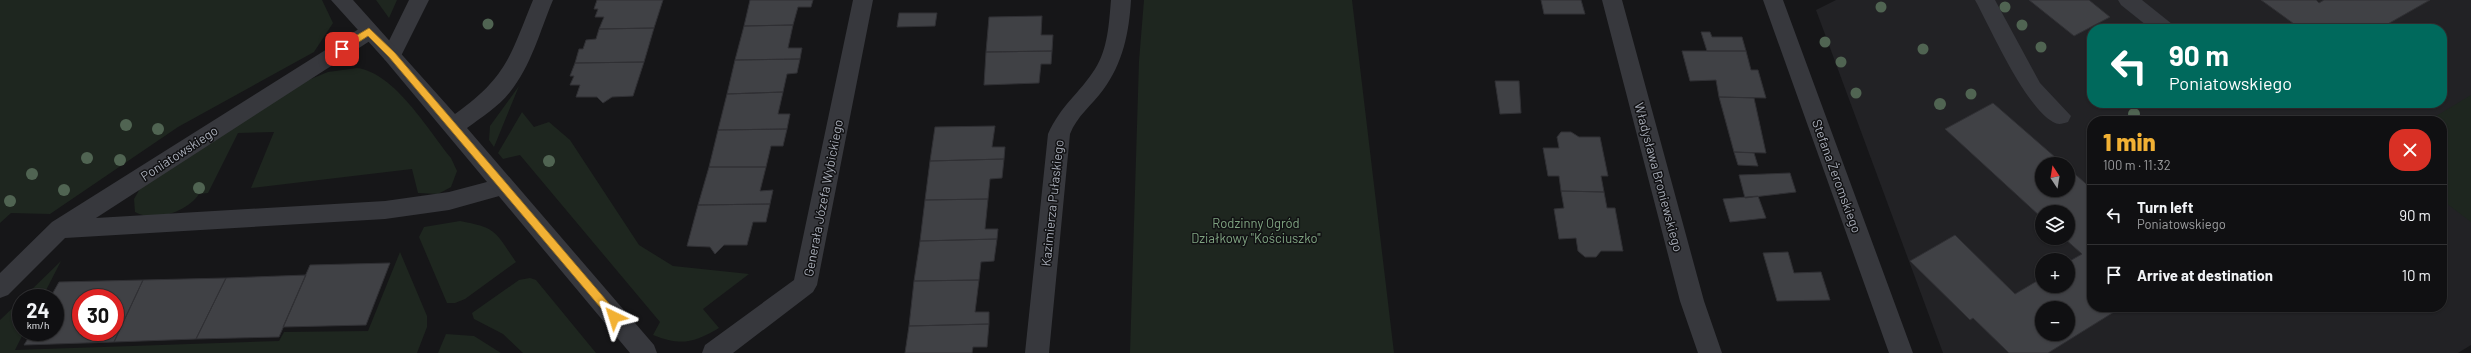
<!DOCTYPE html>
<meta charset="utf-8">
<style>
:root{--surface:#101012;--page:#19191b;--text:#f1f3f6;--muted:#9c9d9f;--line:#303032;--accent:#f2b134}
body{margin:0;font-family:Barlow,sans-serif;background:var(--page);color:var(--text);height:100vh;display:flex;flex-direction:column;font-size:15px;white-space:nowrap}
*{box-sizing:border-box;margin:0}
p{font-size:13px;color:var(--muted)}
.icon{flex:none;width:22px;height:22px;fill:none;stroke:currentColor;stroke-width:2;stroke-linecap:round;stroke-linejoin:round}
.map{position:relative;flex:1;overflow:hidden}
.drawer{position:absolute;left:2087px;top:116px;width:360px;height:196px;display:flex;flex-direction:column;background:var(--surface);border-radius:16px;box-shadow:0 1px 3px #0004,0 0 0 1px var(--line)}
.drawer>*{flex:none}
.banner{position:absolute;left:2087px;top:24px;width:360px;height:84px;border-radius:16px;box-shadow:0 1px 3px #0004,0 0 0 1px var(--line);background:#00695c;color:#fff;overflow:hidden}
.needle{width:26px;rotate:348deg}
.controls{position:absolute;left:2035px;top:157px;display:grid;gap:8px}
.controls a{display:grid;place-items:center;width:40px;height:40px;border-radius:50%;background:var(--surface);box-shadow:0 1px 3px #0004,0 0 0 1px var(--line);font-size:20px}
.speed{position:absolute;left:12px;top:289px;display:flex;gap:8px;font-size:20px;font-weight:700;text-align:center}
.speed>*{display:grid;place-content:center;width:52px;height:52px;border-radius:50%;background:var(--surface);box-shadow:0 1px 3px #0004,0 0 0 1px var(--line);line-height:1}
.speed small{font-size:10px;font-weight:400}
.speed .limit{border:6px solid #d22;background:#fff;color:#111}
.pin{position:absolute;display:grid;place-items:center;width:34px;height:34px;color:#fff;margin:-17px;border-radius:8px;box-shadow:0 2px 6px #0006}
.me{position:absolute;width:44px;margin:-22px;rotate:319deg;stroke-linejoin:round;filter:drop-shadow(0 0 3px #0008)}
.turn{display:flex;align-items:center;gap:14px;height:84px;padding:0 16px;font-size:18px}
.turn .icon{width:52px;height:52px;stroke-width:2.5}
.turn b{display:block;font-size:28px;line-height:34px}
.round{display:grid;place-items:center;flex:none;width:42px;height:42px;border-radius:16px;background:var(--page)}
.headline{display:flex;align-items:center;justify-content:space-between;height:68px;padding:0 16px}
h1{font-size:24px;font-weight:800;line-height:30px;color:var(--accent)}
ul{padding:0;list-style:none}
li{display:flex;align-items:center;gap:12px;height:60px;padding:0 16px;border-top:1px solid var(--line)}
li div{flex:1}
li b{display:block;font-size:15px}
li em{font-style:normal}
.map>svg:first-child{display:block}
.built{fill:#222225;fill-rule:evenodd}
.green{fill:#1e261f}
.building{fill:#404145;stroke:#303034;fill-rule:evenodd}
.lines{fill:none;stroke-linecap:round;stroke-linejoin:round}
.lane{fill:#37383d;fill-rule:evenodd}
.street{fill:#37383d;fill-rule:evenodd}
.tree{fill:#506452}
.route{fill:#f2b134;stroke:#9d7322}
.labels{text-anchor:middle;stroke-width:3;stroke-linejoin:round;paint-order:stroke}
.street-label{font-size:13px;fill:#a8adb8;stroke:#111113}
.park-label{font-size:13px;fill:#7fa381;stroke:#111113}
</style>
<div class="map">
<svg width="2471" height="353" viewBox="0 0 2471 353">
<rect width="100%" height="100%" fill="#161618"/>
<path class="built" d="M1836,0H2471V345L2458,353H1943L1816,10ZM2092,29H2442V103H2092ZM2092,121H2442V307H2092ZM2042,164H2068V190H2042ZM2042,212H2068V238H2042ZM2042,260H2068V286H2042ZM2042,308H2068V334H2042Z"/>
<path class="green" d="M0,0H322L333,23L314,52L178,127L50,214L11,213L0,223Z
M376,0H397L389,18Z
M1144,0H1352L1394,353H1130L1139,61Z
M357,68C395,73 428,130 451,158L457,171L451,187L438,194L418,193L412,169L251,188L274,132L238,133L208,193L199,194C187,212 154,223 135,212L134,199L141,187L301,83L328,72Z
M519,86L494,147L489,140L490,126Z
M2471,95V222L2442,200V121H2428Z
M522,112L534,127L549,122L570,140L639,245L673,266L749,274L703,309L719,328C693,343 681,346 653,335L660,322L520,155L503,159L498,153Z
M460,221C498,228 495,232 516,262L465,299L455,303H447L419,237L424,227Z
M400,252L427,316V327L417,353H0V320L21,300V332H24L15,350L279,341L284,332L368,331Z
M61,261L42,298H23Z
M530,278L536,280L596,353H523L503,334L474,319L472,313L519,280Z
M446,334L474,336L501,353H438Z"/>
<path class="building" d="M597,0H663L654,28L599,29L604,17H595L598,9H594Z
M750,0H813L811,7H798L793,25L744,26Z
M1541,0H1581L1585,14H1544Z
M2029,0H2089L2110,17L2074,36Z
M2261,0H2316L2319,3L2324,0H2430L2379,29H2301Z
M899,13H937L935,26L897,27Z
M1042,16L1041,35H1053L1052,51L986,52L989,17Z
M793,25L788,48H802L800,59L735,60L744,26Z
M654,28L644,62L575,63L579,49H583L586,40L596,39L599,29Z
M1701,32H1710L1712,37H1742L1746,51H1707Z
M1052,51L1051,64H1041L1039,83L984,85L986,52Z
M1682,51H1746L1751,70H1758L1766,98L1719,97L1716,80L1690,81Z
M800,59L797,73L787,74L783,92L727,94L735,60Z
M644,62L633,96L612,97L603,103L597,97H576L580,85H570L574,76H570L575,63Z
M1495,81H1519L1521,113L1500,114Z
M783,92L778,114H790L787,129L718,130L727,94Z
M1719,97L1754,98L1766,153L1734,152Z
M1993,103L2063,164H2042V190H2068V168L2092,189V307H2122L2048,353H2009L1973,318L1970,320L1910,261L1955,235L2015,294L2042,278V286H2068V262L2082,254L2064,238H2068V212H2042V218L1945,129ZM2042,308H2068V334H2042Z
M995,126L992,147H1005L1004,159L930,161L935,127Z
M787,129L783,146H771L766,167H709L718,130Z
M1561,132H1571L1579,137H1600L1608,176H1601L1604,192L1561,191L1559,176H1548L1543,148H1559L1557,137Z
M1734,152L1754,153L1758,166L1738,165Z
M1004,159L1002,178L990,179L988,199L925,200L930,161Z
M709,167H766L760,191L773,190L770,204L698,205Z
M1790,173L1796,192L1745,198L1739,175Z
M1561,191L1604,192L1607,208H1615L1623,251H1601L1596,257H1585L1578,251L1576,238L1559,239L1554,209L1564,208Z
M1758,196L1766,218L1730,222L1723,199Z
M988,199L985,229H998L997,239L920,241L925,200Z
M770,204L766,222H753L747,245H724L715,254L710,247L687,246L698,205Z
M997,239L994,261L981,262L979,280L914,281L920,241Z
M1788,252L1794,273L1821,272L1830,300L1777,301L1763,253Z
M390,263L366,325L283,327L310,265Z
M306,275L279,337L196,339L226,278Z
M226,278L196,339L114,342L143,280Z
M143,280L114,342L24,345L32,332H55V298H50L59,282ZM81,298H115V332H81Z
M979,280L975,312H989V324L909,326L914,281Z
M989,324L987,347H973L972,353H905L909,326Z"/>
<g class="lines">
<path class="lane" d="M409,0H429L399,60L392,63L385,60L382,55Z
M1975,0H1995L2040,83L2071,116L2068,122C2062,124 2058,125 2053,122C2024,105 1992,31 1975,0Z
M2118,0H2142L2172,24L2175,29H2151L2121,5Z
M369,24L376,27L379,32L376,37L96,218L385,201L449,192L502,178L510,181L513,187L510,193L449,210L385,219L65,238L8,295L0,298V273L52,222L362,27Z"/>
<path class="street" d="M331,0H353L455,114C507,77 510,56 533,0H553C540,31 531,66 510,92C498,107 482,117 467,128L654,345L657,353H630L385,60Z
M853,0H873L817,285L813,292L733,353H702L705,345L794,280Z
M1111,0H1131C1129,33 1123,63 1103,90C1092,105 1077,116 1070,134L1049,353H1025L1048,134C1061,105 1079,94 1095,69C1108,49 1109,23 1111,0Z
M1602,0H1622L1704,301L1722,353H1698L1680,301Z
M1763,0H1783L1913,353H1889Z"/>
</g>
<g class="tree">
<circle cx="1881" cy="7" r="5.5"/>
<circle cx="2005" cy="7" r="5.5"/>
<circle cx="488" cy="24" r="5.5"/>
<circle cx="2022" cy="25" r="5.5"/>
<circle cx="1825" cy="42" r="5.5"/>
<circle cx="2041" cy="47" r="5.5"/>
<circle cx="1923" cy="49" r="5.5"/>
<circle cx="1841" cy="62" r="5.5"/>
<circle cx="1856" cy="93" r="5.5"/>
<circle cx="1971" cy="94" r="5.5"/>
<circle cx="1940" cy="104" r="6"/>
<circle cx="2134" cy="114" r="6"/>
<circle cx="126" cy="125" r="6"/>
<circle cx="158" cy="129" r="6"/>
<circle cx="87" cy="158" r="6"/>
<circle cx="120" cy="160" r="6"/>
<circle cx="549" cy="161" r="6"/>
<circle cx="32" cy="174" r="6"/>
<circle cx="199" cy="188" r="6"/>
<circle cx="64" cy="190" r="6"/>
<circle cx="10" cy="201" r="6"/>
</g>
<path class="route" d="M369,28L395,53L618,314V320H611L389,57L368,36L345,51H339V46Z"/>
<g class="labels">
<g class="street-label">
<text transform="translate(179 153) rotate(-33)" y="5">Poniatowskiego</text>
<text transform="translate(1837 176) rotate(70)" y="5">Stefana Żeromskiego</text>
<text transform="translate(1659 177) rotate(75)" y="5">Władysława Broniewskiego</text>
<text transform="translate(823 198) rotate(-79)" y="5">Generała Józefa Wybickiego</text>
<text transform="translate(1052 203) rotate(-84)" y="5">Kazimierza Pułaskiego</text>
</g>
<g class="park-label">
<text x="1256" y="228">Rodzinny Ogród<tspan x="1256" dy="15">Działkowy "Kościuszko"</tspan></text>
</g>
</g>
</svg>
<div class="controls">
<a><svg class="needle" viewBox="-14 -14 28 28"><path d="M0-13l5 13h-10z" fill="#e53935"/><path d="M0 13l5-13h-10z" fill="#9c9d9f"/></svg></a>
<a><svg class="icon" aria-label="layers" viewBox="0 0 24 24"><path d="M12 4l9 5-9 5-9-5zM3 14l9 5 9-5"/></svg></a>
<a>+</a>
<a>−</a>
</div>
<div class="speed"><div>24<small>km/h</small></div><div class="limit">30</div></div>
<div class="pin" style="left:342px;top:49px;background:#d93025"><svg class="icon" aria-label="arrive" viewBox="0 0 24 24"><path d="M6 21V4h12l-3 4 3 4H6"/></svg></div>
<svg class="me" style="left:614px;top:317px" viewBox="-20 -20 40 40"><path d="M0-17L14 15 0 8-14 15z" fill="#f2b134" stroke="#fff" stroke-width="4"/></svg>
<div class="banner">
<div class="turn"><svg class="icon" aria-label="left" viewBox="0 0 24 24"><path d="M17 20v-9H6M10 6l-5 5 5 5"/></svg><div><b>90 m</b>Poniatowskiego</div></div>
</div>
<section class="drawer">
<div class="headline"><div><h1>1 min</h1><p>100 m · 11:32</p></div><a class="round" style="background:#d93025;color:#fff"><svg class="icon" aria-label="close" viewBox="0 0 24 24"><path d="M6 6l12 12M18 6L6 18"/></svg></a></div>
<ul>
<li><svg class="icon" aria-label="left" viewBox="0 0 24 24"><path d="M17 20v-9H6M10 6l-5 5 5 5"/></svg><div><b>Turn left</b><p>Poniatowskiego</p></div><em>90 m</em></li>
<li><svg class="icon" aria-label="arrive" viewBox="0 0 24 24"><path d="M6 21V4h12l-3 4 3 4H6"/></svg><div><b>Arrive at destination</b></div><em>10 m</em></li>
</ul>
</section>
</div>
